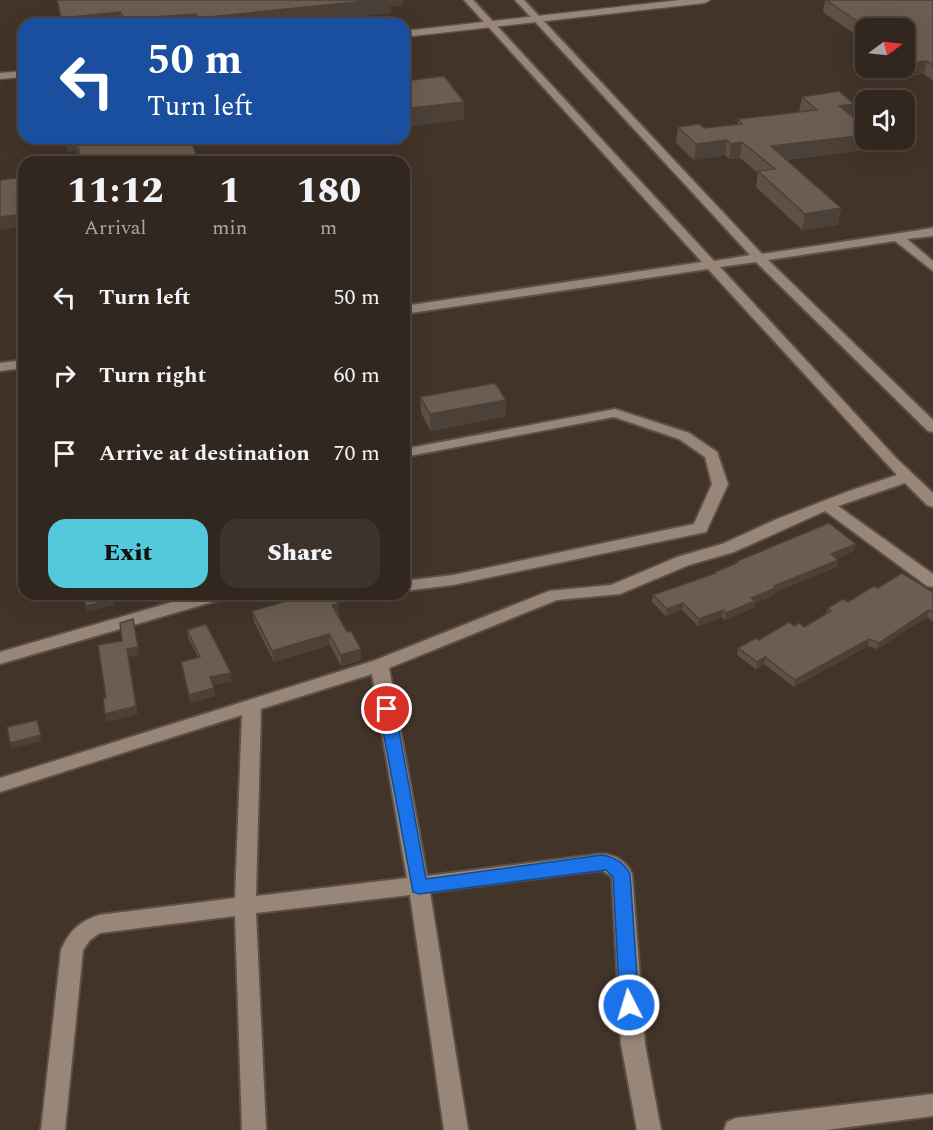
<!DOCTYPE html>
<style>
:root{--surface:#32271f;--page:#3d332c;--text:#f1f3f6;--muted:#a8a5a4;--line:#4d443d;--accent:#53cadc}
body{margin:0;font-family:Spectral,serif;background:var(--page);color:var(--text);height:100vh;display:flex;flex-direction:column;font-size:22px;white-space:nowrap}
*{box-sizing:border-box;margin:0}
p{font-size:20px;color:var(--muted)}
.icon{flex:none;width:33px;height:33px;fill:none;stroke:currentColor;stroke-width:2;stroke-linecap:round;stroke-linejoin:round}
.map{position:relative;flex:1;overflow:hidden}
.panel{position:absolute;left:18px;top:156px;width:392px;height:444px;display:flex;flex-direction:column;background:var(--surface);border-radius:18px;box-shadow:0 6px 24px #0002,0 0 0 2px var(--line)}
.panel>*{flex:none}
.guide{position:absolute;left:18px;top:18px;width:392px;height:126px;border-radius:18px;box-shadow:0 6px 24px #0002,0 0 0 2px var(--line);background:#1a4fa0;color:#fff;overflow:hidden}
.needle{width:39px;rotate:75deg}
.controls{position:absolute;left:855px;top:18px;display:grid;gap:12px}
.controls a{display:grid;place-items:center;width:60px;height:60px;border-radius:12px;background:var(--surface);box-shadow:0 6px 24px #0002,0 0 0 2px var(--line);font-size:30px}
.pin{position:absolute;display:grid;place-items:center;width:51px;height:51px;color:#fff;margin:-26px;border:3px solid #fff;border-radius:50%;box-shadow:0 2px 6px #0007}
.me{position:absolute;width:66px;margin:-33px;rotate:355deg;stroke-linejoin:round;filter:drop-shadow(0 0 4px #0008)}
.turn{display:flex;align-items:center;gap:21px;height:126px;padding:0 30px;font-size:27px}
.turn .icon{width:78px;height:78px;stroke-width:2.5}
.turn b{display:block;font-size:42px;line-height:51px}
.eta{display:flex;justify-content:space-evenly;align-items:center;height:102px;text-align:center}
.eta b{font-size:36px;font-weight:800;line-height:42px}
.action{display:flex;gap:12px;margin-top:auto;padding:12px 30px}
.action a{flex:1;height:69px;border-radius:18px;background:var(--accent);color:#111;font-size:24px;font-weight:800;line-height:69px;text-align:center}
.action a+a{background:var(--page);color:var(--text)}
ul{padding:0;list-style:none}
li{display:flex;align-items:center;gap:18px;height:78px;padding:0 30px}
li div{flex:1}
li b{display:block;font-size:22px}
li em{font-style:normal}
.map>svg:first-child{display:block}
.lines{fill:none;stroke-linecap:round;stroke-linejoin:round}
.minor-casing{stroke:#5d5047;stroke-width:4}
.tertiary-casing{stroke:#5d5047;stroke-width:3}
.minor{fill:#988679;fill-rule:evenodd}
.tertiary{fill:#988679;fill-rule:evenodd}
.wall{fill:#5e5045}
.shaded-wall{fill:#4c4138}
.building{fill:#6d5d50;stroke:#4c4138;stroke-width:1.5}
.route{fill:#1a73e8;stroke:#114b97;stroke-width:1.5}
</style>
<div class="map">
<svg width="933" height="1130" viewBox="0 0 933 1130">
<rect width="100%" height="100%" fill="#433429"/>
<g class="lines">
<defs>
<path id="minor" d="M464,0H473L714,261L750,255L515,0H524L762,254L933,228V236L907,239L933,261V271L895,241L768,260L933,420V432L928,431L756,262L720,267L897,459L933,493V507L927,505L905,483L838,506L933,574V587L927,586L825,511L734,552L689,565L620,594L557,600L389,668L427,876L602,854C616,855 626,861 632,874L645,1044L661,1130H637L621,1044L612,877L602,870L430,892L468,1130H444L410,895L256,913L266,1130H242L235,916L100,933L90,940L83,950L65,1130H41L61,950C70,930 79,922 99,915L235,898L242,715L0,792V778L373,661L549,591L611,585L677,557L722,544L777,519L849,491L897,475L708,269L404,314V306L702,262ZM372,674L407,878L256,896L261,709Z
M24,360V368L0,371V363Z
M615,409L689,433L717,452L728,484L706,532L453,585L404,591V581L453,575L694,524L712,484L705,457L679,439L614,417L404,457V449Z
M200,594H228L226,598L0,664V652Z
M933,1094V1116L826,1130H724L727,1122L736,1118Z"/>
<path id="tertiary" d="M680,0H710L705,3L404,37V31Z
M24,71V77L0,79V73Z"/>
</defs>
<use href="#minor" class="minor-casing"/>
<use href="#tertiary" class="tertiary-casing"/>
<use href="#minor" class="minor"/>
<use href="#tertiary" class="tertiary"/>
</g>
<path class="wall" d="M57,0H403V5L390,6L391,13L284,24H62Z
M825,0H933V81L924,74L913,75L902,68H904V28H866V42L823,12Z
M802,97L851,116L871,149L787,160L841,208L838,225L802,230L756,187L758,173L740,158L729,159L725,155L694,160L676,143L678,127L704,128L737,124L738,119L799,112Z
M65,138H190L80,161L77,150L68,152Z
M420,397L506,400V416L431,431L421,413Z
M854,551L836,558L838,560L837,567L775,592V595L755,603L754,608L725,620L722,617L698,626L682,610L666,616L652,602L653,595L714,574L715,572L735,564V562Z
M878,588L933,592V620L932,621L927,617L877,649L868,646L794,687L764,664L756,669L737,655L738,648L794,626L804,627L826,613L828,608L848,602Z
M338,604L339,615H337L347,632L361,649V660L341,666L330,645L274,662L254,622L252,611Z
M187,630L232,681L213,685L215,696L190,703L181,662L198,657L188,638Z"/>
<path class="shaded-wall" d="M375,0H403V5L390,6L391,13L284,24H199V18Z
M120,12L121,24H62L61,18Z
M196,14L198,24H126L125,19Z
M927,61L924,74L913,75L916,62Z
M464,102V120L404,127V109Z
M854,104L851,119L839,106Z
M866,135V140H872L871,149L769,162L771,146Z
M65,138H75L77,150L68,152Z
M253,138H313L253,145Z
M727,140L725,155L694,160L696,144Z
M742,142L740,158L729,159L731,144Z
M841,208L838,225L802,230L805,214Z
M22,214L24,227L0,230V217Z
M506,400V416L431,431L430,414Z
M856,544L854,551L830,561L831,554Z
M838,560L837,567L775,592V595L755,603L754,608L725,620L726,613L751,598L774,586Z
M151,594H166L151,597Z
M114,599L115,605L87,612L86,606Z
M683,603L682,610L666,616L667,609Z
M338,604L339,615L333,616L332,605Z
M723,610L722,617L698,626L699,619Z
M929,610L927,617L877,649L879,643Z
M133,619L139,655L129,657L138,714L107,722L105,714L127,649Z
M329,634L330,645L274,662L272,651Z
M869,639L868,646L794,687L795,680Z
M361,649V660L341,666V655Z
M765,657L764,664L756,669L757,662Z
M231,673L232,681L211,686L210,677Z
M214,688L215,696L190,703L189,695Z
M37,720L42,741L12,749L10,743Z"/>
<path class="building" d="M57,0H375L199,18L196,14L125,19L120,12L61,18Z
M826,0H933V65L927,61L916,62L904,54V28H867Z
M444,76L464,102L404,109V81Z
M839,91L854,104L839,106L866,127V135L771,146L841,208L805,214L758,171L775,169L742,142L731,144L727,140L696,144L678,127L699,124L704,128L742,124L738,119L817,110L802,97Z
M75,138H190L199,162H77L82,161Z
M24,177V226L22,214L0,217V180Z
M495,383L506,400L430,414L420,397Z
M829,523L856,544L831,554L838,560L774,586L776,588L751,598L755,601L726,613L723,610L699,619L683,603L667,609L653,595L716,573L715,572L737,563L735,562Z
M902,573L933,592V613L929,610L879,643L869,639L795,680L765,657L757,662L738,648L756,638L759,640L789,622L794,626L799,623L804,627L831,611L828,608L843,599L848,602L874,586L878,588Z
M82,594H112L114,599L86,606Z
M312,594H334L338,604L332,605L347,632L351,631L361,649L341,655L329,634L272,651L252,611Z
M133,619L138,647L127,649L136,706L105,714L103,698H106L98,645L122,641L120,623Z
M206,624L231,673L210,677L214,688L189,695L181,662L200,657L187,630Z
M37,720L41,735L10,743L7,727Z"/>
<path class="route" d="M387,704L392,705L395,709L426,879L602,855C615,857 624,862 630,874L639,1005L636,1011L629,1013L623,1011L620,1005L613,877L606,870L419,894L413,892L379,709L381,705Z"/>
</svg>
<div class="controls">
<a><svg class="needle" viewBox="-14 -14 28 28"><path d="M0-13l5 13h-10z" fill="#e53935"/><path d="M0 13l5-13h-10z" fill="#a8a5a4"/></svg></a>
<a><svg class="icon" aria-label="sound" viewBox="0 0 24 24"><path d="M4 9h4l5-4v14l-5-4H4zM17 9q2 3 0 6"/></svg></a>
</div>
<div class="pin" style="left:387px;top:709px;background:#d93025"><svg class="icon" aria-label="arrive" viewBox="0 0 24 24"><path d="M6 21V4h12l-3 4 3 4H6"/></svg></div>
<svg class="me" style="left:629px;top:1005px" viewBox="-20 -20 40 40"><circle r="17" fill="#1a73e8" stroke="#fff" stroke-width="3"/><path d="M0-11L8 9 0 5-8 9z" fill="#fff"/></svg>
<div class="guide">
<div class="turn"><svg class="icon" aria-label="left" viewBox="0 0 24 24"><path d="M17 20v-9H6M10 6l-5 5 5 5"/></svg><div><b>50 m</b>Turn left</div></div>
</div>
<section class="panel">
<div class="eta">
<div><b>11:12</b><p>Arrival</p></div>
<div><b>1</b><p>min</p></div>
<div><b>180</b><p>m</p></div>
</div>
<ul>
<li><svg class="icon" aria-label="left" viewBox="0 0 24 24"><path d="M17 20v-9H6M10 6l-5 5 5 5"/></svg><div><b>Turn left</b></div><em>50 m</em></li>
<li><svg class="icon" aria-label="right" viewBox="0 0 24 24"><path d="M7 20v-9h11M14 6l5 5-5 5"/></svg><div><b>Turn right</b></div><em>60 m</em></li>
<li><svg class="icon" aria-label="arrive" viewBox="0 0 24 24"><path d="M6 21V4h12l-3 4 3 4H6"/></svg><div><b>Arrive at destination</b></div><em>70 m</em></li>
</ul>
<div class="action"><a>Exit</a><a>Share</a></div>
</section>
</div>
